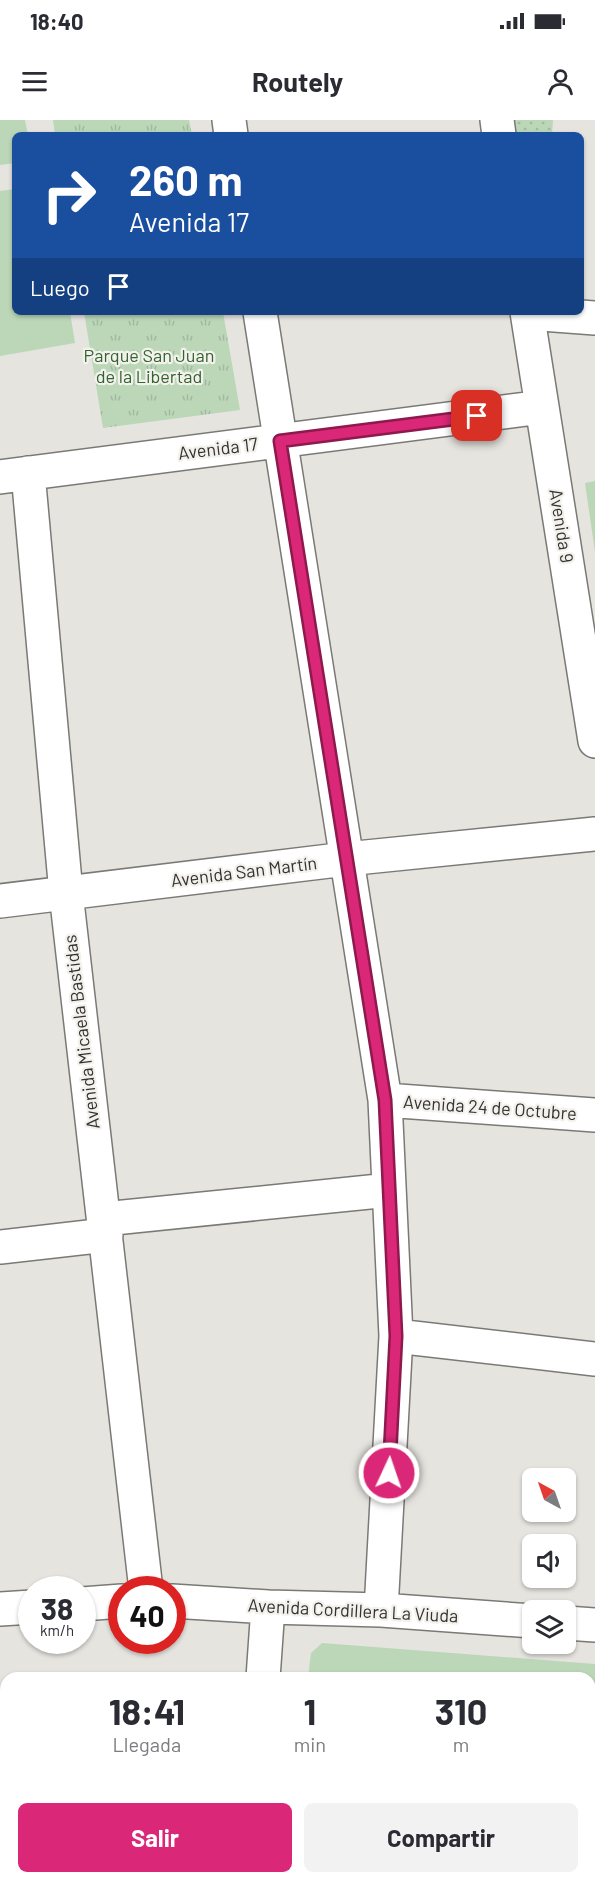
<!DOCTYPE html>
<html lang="es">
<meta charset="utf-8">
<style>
:root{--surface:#fff;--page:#f2f2f3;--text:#2b2b33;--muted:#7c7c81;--accent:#db2777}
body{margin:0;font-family:Barlow,sans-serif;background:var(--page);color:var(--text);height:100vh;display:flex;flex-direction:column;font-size:22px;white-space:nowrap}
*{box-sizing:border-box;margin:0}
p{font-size:20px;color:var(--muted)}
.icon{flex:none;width:33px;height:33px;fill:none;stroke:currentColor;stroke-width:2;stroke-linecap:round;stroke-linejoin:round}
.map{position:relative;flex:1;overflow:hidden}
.details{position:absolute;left:0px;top:1552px;width:596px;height:212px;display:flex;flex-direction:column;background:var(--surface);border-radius:18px 18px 0 0;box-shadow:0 2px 4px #0004}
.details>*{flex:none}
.banner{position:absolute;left:12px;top:12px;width:572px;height:183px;border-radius:9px;box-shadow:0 2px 4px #0004;background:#1a4fa0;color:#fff;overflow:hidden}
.needle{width:39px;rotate:320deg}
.tools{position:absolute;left:522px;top:1348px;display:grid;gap:12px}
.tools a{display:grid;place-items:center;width:54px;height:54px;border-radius:9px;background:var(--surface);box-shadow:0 2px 4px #0004;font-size:30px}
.speed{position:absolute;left:18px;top:1456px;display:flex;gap:12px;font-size:30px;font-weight:700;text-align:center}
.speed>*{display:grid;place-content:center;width:78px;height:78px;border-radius:50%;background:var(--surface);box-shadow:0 2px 4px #0004;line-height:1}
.speed small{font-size:15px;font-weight:400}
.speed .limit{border:9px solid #d22;background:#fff;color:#111}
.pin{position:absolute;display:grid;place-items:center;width:51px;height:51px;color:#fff;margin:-26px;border-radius:12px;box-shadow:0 3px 9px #0006}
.me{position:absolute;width:66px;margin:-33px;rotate:3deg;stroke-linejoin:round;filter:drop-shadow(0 0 4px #0008)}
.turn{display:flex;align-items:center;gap:21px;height:126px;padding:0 18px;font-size:27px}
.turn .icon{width:78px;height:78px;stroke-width:2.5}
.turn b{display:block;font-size:42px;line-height:51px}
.then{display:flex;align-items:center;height:57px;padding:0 18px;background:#0003;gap:12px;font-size:22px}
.eta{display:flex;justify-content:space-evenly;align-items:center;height:102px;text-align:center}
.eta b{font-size:36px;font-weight:700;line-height:42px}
.action{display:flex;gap:12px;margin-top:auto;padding:12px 18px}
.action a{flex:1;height:69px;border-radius:9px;background:var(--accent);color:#fff;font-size:24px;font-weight:700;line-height:69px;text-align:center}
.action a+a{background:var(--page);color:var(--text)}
.status{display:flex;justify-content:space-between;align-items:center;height:42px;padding:0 30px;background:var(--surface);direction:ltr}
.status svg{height:16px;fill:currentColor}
header{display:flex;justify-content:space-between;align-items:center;height:78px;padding:0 18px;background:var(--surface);font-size:27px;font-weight:700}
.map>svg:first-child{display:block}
.grass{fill:url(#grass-dots)}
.park{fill:url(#park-tufts)}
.pitch{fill:#bbd7b8}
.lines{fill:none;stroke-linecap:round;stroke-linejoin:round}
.minor-casing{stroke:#7a7975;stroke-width:36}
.minor{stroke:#fff;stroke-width:33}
.route-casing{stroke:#8e194d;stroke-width:15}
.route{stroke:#db2777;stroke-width:10}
.labels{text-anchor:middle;stroke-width:4.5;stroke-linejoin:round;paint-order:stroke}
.park-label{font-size:18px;fill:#336430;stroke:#f3f1ec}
.street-label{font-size:18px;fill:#333331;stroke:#f3f1ec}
</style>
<div class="status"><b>18:40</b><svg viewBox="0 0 49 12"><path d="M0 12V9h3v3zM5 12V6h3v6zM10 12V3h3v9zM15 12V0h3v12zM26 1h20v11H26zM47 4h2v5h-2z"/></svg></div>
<header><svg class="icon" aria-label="menu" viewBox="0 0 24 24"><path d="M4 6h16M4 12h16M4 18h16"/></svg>Routely<svg class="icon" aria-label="person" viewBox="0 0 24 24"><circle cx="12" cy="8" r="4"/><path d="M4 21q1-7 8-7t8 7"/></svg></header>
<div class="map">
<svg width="595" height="1763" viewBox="0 0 595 1763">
<defs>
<pattern id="grass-dots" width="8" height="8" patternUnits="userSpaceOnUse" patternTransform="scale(1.5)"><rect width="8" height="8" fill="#bbd7b8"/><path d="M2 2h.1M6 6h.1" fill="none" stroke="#a1b99f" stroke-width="1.8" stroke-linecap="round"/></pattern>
<pattern id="park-tufts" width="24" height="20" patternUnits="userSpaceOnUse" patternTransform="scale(1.5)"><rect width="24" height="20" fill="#bbd7b8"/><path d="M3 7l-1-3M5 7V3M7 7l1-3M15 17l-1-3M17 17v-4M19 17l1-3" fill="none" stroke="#a1b99f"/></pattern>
</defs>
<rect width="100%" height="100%" fill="#e5e4df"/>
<path class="grass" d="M513,0H553L552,15H515Z"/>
<path class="park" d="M53,0H189L192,15H55Z
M84,192H223L240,290L103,308Z"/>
<path class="pitch" d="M0,0H25L28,15H15V43L0,45Z
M15,69V192H70L75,223L0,236V71Z
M595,361V432L585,363Z
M322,1523L595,1544V1763H283L284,1758H590V1558H308L311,1533Z"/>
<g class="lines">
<defs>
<path id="minor" d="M229,0L231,15
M497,0L499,15
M260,192L385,980L396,1216L381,1490
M527,192L595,621
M528,193L595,198
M28,353L66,773L146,1470
M0,357L542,287
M0,781L346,739L595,714
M385,980L595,995
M104,1099L389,1070
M0,1127L106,1115
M396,1216L595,1239
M172,1481L268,1487L381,1490L532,1501
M82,1484L122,1481
M0,1489L32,1487
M566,1503L595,1505
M263,1558L268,1487
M247,1763V1758"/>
</defs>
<use href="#minor" class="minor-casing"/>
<use href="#minor" class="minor"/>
</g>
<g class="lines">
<defs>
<path id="route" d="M389,1353L396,1216L385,980L280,321L477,296"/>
</defs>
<use href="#route" class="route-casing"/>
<use href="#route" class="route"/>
</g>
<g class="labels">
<g class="park-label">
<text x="149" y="242">Parque San Juan<tspan x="149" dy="21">de la Libertad</tspan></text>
</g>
<g class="street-label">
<text transform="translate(218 329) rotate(-7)" y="6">Avenida 17</text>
<text transform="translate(561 406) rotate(81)" y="6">Avenida 9</text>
<text transform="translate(244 752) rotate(-7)" y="6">Avenida San Martín</text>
<text transform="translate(82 912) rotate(-97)" y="6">Avenida Micaela Bastidas</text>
<text transform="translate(490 988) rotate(4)" y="6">Avenida 24 de Octubre</text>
<text transform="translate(353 1491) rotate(3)" y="6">Avenida Cordillera La Viuda</text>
</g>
</g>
</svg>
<div class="tools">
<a><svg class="needle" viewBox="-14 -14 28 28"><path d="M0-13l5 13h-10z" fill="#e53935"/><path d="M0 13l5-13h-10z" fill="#7c7c81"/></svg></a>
<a><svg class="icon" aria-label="sound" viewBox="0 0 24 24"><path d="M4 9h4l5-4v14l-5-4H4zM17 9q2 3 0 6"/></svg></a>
<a><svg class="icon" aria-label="layers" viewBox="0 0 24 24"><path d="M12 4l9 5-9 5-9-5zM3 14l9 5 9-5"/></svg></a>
</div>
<div class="speed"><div>38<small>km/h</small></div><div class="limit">40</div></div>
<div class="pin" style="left:477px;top:296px;background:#d93025"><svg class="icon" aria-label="arrive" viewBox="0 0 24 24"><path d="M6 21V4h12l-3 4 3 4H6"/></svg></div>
<svg class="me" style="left:389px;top:1353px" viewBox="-20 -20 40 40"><circle r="17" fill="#db2777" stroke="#fff" stroke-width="3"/><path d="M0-11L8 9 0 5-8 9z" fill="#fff"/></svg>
<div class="banner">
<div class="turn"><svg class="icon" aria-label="right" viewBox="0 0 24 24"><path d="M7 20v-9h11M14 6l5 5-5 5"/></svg><div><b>260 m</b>Avenida 17</div></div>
<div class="then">Luego<svg class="icon" aria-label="arrive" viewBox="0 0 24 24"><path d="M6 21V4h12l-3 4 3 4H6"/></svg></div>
</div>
<section class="details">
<div class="eta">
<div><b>18:41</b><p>Llegada</p></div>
<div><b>1</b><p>min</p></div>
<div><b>310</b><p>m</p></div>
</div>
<div class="action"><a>Salir</a><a>Compartir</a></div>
</section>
</div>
